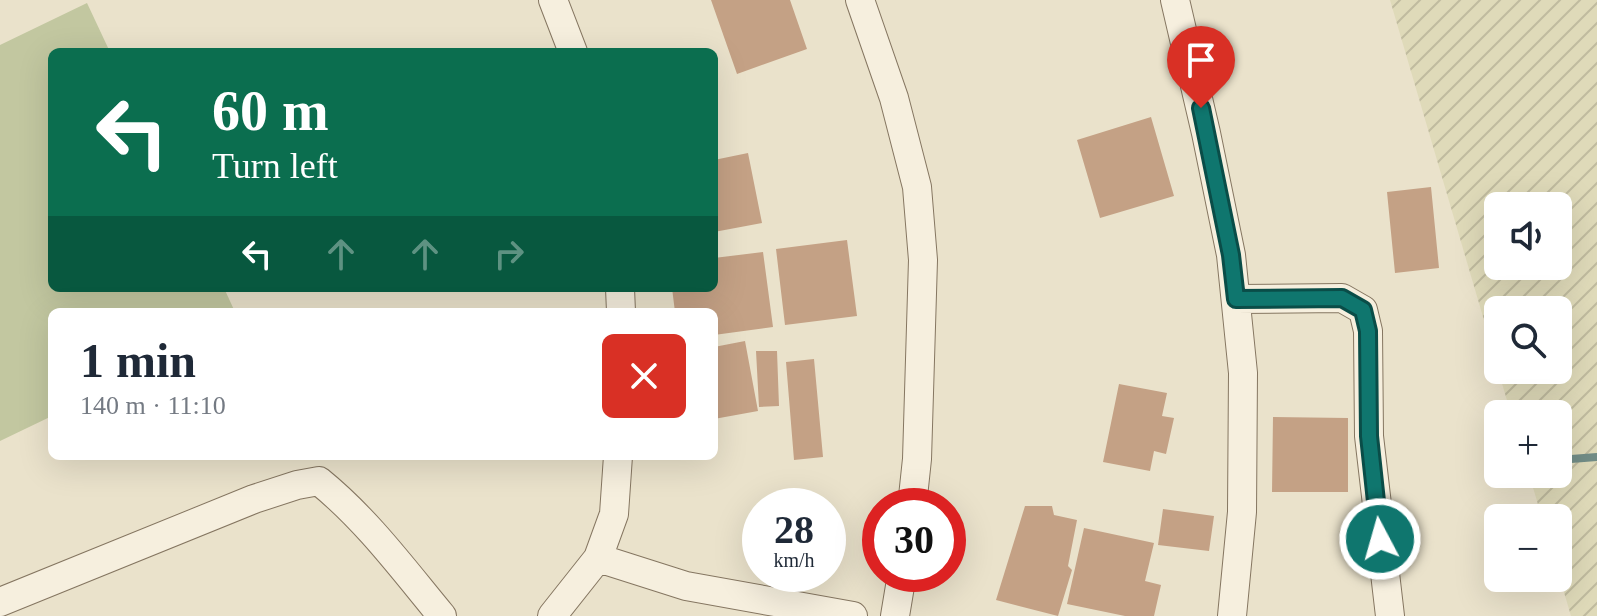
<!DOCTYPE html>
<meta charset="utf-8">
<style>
:root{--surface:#fff;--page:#f6f6f7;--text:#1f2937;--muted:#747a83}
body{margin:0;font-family:"Times New Roman",serif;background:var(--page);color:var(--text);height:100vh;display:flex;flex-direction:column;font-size:30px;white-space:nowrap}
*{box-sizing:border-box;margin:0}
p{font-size:26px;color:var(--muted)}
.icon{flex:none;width:44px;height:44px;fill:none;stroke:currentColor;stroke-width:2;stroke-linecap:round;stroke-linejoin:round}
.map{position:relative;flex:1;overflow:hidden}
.panel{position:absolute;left:48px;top:308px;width:670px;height:152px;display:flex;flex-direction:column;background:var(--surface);border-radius:12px;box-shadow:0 8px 32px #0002}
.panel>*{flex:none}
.top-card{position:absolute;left:48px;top:48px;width:670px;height:244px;border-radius:12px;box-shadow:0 8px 32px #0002;background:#0b6e4f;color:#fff;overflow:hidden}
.buttons{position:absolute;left:1484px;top:192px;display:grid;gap:16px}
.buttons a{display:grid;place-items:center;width:88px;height:88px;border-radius:12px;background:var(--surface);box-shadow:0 8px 32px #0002;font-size:40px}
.speed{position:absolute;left:742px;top:488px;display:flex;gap:16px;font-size:40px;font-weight:700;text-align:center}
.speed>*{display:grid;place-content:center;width:104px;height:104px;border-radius:50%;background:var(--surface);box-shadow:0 8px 32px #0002;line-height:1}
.speed small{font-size:20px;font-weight:400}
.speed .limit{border:12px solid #d22;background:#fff;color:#111}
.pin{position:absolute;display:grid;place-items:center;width:68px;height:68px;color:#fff;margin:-82px -34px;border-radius:50% 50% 50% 0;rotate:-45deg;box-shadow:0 0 8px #0007}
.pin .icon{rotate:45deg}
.me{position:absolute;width:88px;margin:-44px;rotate:354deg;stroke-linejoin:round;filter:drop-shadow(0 0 6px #0008)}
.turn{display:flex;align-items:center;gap:28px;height:168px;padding:0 32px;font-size:36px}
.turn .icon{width:104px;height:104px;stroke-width:2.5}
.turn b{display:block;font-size:56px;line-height:68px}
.lanes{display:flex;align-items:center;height:76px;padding:0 32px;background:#0003;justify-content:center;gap:40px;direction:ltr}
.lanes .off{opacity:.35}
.round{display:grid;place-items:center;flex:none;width:84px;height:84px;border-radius:12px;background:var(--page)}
.headline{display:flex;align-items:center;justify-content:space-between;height:136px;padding:0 32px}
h1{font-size:48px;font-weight:700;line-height:60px}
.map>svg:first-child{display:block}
.farmland{fill:url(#farmland-furrows);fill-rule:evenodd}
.park{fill:#c2c7a0}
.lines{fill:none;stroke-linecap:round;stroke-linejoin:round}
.stream{stroke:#728d87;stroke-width:8}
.building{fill:#c4a185}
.street-casing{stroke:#857661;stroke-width:30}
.street{stroke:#f6efde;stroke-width:28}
.route-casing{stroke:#0a4d48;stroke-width:20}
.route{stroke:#0f766e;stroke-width:14}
</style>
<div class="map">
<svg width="1597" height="616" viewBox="0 0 1597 616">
<defs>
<pattern id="farmland-furrows" width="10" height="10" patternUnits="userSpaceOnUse" patternTransform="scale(2)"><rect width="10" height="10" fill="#dfdab9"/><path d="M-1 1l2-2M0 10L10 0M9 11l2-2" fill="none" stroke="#c0bb9f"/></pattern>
</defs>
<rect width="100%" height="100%" fill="#eae2cb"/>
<path class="farmland" d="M1390,0H1597V616H1571L1558,572V518H1542L1529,474H1558V414H1511L1498,370H1558V310H1498V368ZM1498,206H1558V266H1498Z"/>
<path class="park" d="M87,3L110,52H52V288H224L235,312H52V416L0,441V45Z"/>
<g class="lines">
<path class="stream" d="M1558,460L1597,457"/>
</g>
<path class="building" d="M711,0H790L807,49L737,74Z
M1151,117L1174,196L1100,218L1077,140Z
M748,153L762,223L714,232V160Z
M1431,187L1439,268L1395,273L1387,192Z
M847,240L857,316L785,325L776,249Z
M763,252L773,327L714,335V312H675L672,288H714V258Z
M745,341L758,411L714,419V347Z
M756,351H777L779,406L759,407Z
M814,359L823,457L794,460L786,362Z
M1119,384L1167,393L1162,416L1174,418L1166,454L1154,451L1150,471L1103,462Z
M1273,417L1348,418V492H1272Z
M1025,506H1052L1054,515L1077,520L1068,566L1072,570L1058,616L996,600Z
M1163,509L1214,516L1209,551L1158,545Z
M1084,528L1154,543L1145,581L1161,585L1154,616H1125L1067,604Z"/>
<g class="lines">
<defs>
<path id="street" d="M553,0L573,52
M860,0L894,98L917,187L923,260L917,459L912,506
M1175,0L1206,133L1231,255L1243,373L1242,512L1232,616
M620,288L621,312
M1236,299L1342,298L1363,310L1368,331L1369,436L1390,616
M598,558L686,586L853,616
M0,602L254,499L297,485L319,481C367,520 403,569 442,616
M552,616L598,558L614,514L618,456
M895,616L902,574"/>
</defs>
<use href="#street" class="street-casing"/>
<use href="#street" class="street"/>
</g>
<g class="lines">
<defs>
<path id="route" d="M1201,108L1231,255L1236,299L1342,298L1363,310L1368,331L1369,436L1380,539"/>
</defs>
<use href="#route" class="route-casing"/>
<use href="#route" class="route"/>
</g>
</svg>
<div class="buttons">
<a><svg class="icon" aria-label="sound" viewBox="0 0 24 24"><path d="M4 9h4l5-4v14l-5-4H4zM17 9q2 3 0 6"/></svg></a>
<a><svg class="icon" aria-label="search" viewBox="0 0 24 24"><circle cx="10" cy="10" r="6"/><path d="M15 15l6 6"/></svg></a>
<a>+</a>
<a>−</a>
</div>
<div class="speed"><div>28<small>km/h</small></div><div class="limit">30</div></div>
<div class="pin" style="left:1201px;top:108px;background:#d93025"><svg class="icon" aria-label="arrive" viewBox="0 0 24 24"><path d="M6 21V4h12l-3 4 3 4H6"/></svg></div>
<svg class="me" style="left:1380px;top:539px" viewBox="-20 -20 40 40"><circle r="17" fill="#0f766e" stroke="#fff" stroke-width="3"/><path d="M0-11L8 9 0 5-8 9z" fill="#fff"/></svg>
<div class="top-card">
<div class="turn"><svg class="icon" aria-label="left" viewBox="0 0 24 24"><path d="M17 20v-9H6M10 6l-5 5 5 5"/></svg><div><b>60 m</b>Turn left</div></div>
<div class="lanes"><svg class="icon" aria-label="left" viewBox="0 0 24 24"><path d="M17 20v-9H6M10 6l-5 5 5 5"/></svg><svg class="icon off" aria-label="ahead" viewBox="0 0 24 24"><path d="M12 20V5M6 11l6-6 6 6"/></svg><svg class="icon off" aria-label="ahead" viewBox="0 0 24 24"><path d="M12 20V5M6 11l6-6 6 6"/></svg><svg class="icon off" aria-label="right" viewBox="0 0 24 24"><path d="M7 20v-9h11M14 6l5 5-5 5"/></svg></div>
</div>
<section class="panel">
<div class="headline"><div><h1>1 min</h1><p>140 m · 11:10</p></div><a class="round" style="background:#d93025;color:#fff"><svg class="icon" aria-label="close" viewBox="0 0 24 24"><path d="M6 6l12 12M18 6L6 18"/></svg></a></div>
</section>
</div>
